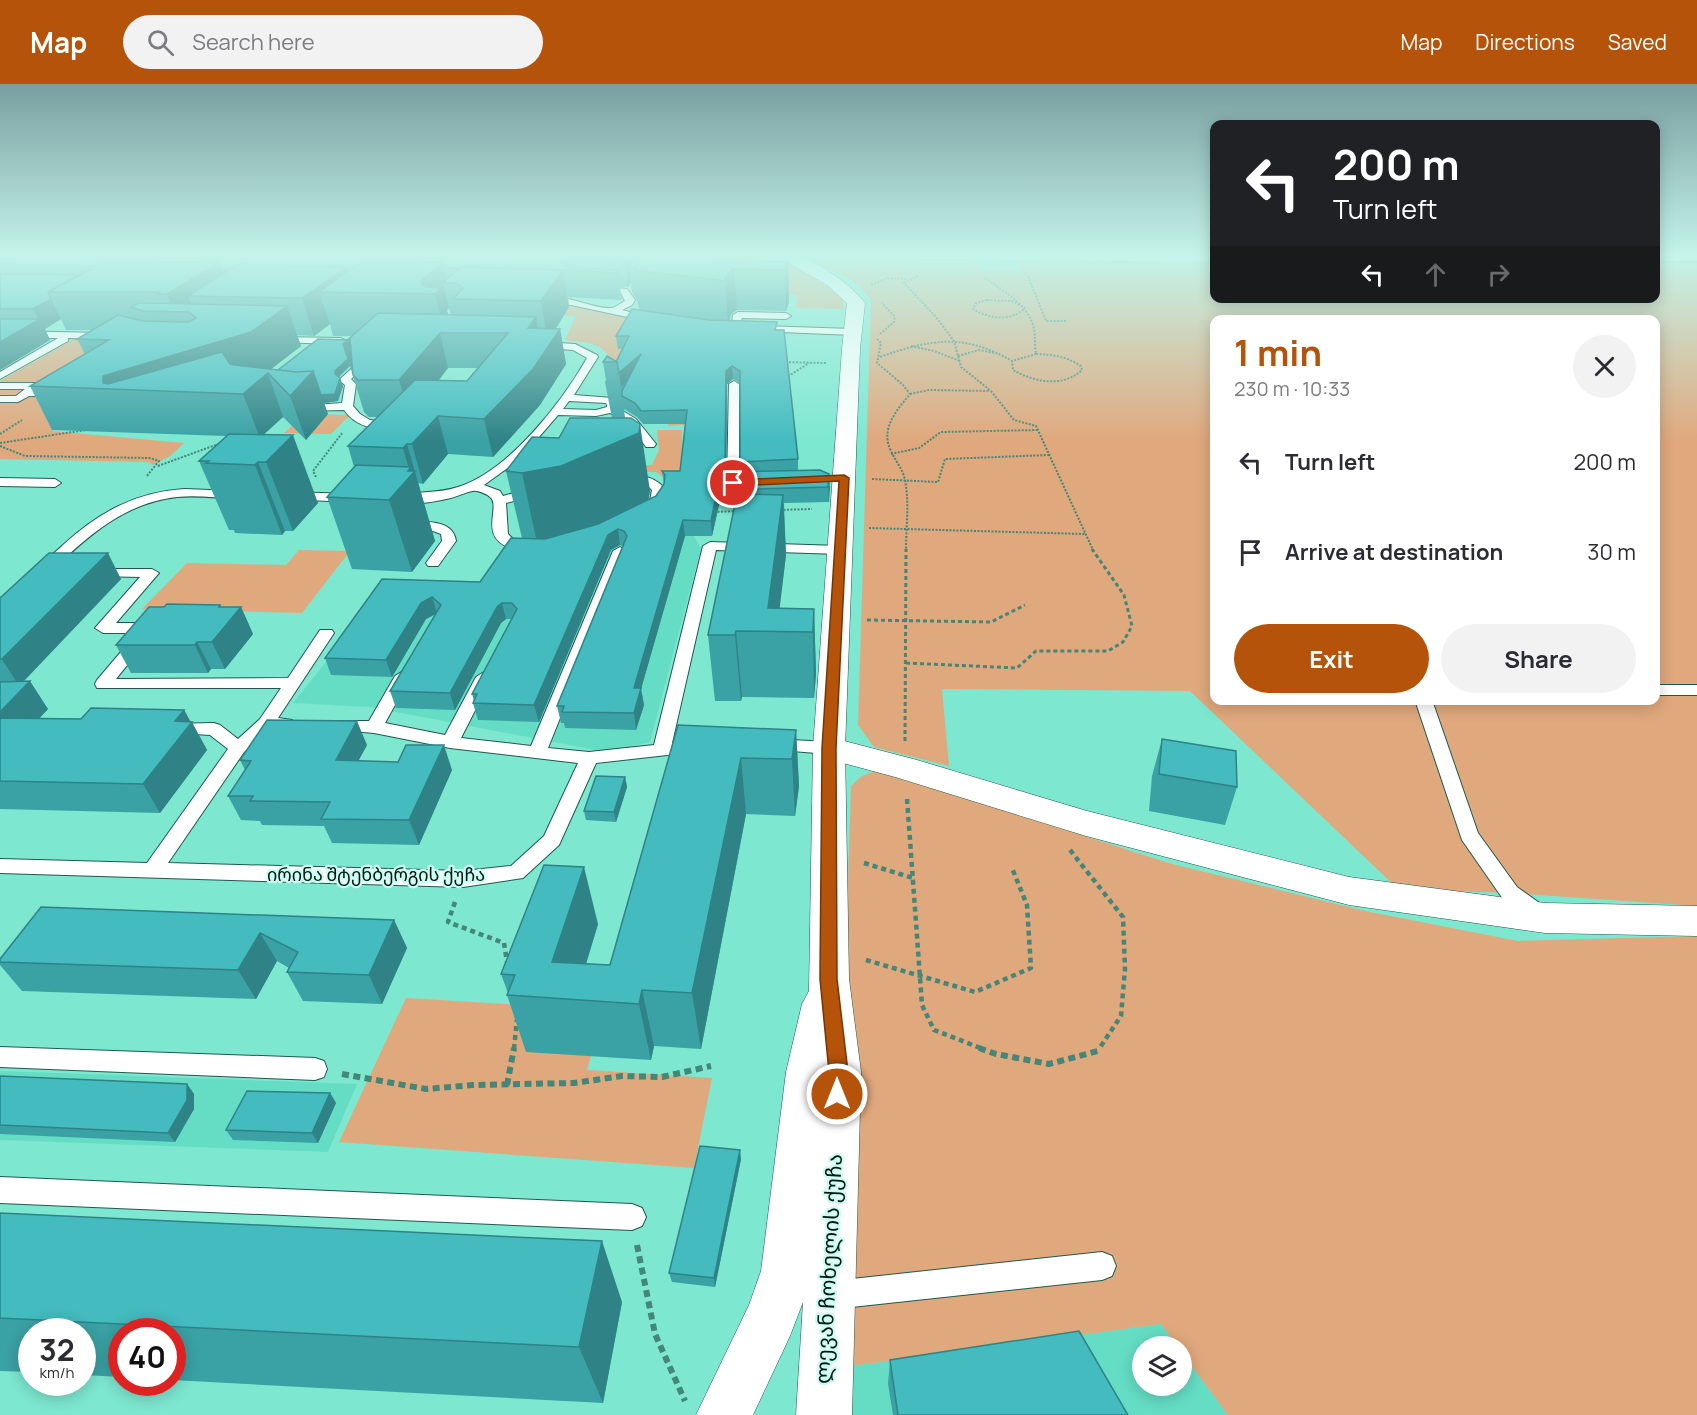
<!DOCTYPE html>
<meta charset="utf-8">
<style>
:root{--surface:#fff;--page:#f2f2f3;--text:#2b2b33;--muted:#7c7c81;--accent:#b45309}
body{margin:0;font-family:Manrope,"Noto Sans Georgian",sans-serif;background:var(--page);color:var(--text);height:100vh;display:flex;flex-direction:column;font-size:22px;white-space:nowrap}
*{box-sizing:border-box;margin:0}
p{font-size:20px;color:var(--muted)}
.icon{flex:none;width:33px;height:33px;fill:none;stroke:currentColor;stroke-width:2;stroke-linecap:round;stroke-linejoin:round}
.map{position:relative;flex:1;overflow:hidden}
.details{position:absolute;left:1210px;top:231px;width:450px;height:390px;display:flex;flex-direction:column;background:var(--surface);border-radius:12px;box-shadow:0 3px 15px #0003}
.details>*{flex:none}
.guide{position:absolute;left:1210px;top:36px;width:450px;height:183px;border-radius:12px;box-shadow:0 3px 15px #0003;background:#202124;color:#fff;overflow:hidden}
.tools{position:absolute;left:1132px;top:1252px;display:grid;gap:12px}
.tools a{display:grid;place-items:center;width:60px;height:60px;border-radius:50%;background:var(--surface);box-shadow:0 3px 15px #0003;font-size:30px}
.speed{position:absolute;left:18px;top:1234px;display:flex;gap:12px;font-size:30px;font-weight:700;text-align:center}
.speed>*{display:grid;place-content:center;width:78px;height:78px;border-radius:50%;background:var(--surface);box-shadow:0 3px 15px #0003;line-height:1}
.speed small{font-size:15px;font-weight:400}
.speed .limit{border:9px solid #d22;background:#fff;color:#111}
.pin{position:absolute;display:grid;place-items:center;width:51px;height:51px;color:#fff;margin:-26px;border:3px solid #fff;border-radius:50%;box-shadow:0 2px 6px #0007}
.me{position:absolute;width:66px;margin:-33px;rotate:0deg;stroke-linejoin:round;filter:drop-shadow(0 0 4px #0008)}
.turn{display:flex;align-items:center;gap:21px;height:126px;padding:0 24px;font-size:27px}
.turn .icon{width:78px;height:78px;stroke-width:2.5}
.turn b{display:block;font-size:42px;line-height:51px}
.lanes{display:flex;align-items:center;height:57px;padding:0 24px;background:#0003;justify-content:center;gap:30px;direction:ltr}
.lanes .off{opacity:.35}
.round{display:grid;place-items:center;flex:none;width:63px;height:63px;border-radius:32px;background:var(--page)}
.summary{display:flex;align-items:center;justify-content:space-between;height:102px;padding:0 24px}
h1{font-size:36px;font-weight:700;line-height:45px;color:var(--accent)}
.action{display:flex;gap:12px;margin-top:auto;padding:12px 24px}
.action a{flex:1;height:69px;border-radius:36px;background:var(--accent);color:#fff;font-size:24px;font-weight:700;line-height:69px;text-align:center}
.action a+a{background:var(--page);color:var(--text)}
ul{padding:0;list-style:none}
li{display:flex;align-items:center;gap:18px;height:90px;padding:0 24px}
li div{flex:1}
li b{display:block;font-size:22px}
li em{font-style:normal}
header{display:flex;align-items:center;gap:36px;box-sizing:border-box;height:84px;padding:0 30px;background:var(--accent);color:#fff}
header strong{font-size:28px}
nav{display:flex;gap:33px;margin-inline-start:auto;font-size:21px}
.search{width:420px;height:54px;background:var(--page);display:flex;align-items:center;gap:15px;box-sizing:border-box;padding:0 21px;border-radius:33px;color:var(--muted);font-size:22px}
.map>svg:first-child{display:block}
.built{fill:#65ddc5}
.green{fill:#e0a87d;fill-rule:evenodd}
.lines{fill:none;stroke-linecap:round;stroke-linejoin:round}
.service-casing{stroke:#1f594e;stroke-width:2}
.minor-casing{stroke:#1f594e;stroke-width:1}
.tertiary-casing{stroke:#1f594e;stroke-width:1}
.path-far3{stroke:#448678;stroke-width:2;stroke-dasharray:2 1.5;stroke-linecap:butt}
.path-far2{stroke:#448678;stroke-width:3;stroke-dasharray:4 3;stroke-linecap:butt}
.path-far1{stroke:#448678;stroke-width:4.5;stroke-dasharray:5 4;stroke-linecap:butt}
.path{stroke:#448678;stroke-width:6;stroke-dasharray:7 4.5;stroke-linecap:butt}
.service{fill:#fff;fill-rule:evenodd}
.minor{fill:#fff;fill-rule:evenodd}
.tertiary{fill:#fff;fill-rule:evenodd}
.wall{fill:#3aa1a4;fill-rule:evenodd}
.shaded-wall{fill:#2f8386}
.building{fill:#43bbbf;stroke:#2f8386;stroke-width:1.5}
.route{fill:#b45309;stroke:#753606;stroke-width:1.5}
.labels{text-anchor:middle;stroke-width:4.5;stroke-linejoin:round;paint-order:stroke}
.street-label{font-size:18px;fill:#021713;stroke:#ccfdf1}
.near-street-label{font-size:21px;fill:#021713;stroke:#ccfdf1}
</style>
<header>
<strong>Map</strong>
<div class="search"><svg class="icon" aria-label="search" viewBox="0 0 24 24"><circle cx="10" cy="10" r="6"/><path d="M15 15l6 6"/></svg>Search here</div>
<nav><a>Map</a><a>Directions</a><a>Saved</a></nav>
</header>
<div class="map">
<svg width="1697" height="1331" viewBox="0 0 1697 1331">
<rect width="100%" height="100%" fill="#7de7d0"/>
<path class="built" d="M619,446L692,449L701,464L650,658L606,668L370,623L293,619L387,502L520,509L561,470Z
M0,987L357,1000L328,1068L0,1056Z
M1161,1240L1178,1263H1143V1302H1182V1269L1228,1331H850L844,1283Z"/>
<path class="green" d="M633,170L739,171L799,184L815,193L842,214L844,225L796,224L798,211L741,210Z
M817,172L974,174L980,186H1020L1017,175L1215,176V214H1656V176L1697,175V822L1510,809L1398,805L1190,607L942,605L949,682L874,663L858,641L871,215L852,196L814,178L810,173ZM1215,236H1656V616H1215Z
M513,220L574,222L644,237L705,286L684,341L668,342L682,282L612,280C605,257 586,259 565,256L576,232L506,229Z
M76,254L135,255L88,318L52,347L184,359L170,372L153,381L148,378L0,375V297Z
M304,330L350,331L331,350L284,349Z
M657,346H682L681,395H666L656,388H609L588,383L652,381L659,366Z
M299,466L350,467L302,529L142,525L187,479L286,481Z
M878,686L1172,780L1365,827L1518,857L1697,852V1331H1228L1182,1269V1263H1178L1161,1240L844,1283L841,1030L851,702L862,692Z
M406,914L604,926L587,986L712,994L694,1084L339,1058Z"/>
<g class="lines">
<defs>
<path id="service" d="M598,202L627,205L635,216L632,221L622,226L656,235L651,238L571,221L545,220L540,217C559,205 592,226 612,224C616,223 621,219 625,217L621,209L595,207L593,205Z
M738,228L786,229L791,232L786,235L742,234L737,246H731L733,231Z
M759,242L853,245L858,248L853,251L756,247V243Z
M0,247L107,249L112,252L107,255L68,254V257L0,295V288L58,254L0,253Z
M276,253L341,254L346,257L341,260L272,258V254Z
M540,258L575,260L597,271L598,273L574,311L613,314L619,320L618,324L636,335L656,360L654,363H646L628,339L610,329L596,332L558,331L520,375L484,401L500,407L503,412L536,403L542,407L541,410L506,419L508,450L514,456L534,461L536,464L534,467C526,469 518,467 511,464C477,453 502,422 490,413C487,410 477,406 473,407C466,408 458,412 451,414C434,418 411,422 394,418L392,415L394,412C415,407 437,410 458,403C509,387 562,318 587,274L573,266L536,263L535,261ZM569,317L606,319L607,321V323L596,326L563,325Z
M369,269L374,272L351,295L356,300L353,322L360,330L370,336L396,340V344C377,348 355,342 344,326L297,327L295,325L301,322L342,319L345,301L339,296Z
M734,297L739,300V395H751L752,398L751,401L733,403L727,399L729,300Z
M0,299H37L42,302L39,306H58L64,309L58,312H29L18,318H0V312H16L25,305H0Z
M625,389C641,392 655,392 665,405C663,418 657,433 640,430L638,427L650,417L652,406L646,400L621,396L619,393L621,390Z
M0,394L55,395L61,399L55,403L0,402Z
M184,405L237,407L244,411L237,415C217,414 197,411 177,413C124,419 88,452 51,487L46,488L39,484C45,475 55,469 63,461C98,429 135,408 184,405Z
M291,408L351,410L358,414L351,418L286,415L284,412Z
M407,437C425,438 453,435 456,457L438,482H428L426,479L442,457L441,450L433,447L402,444L400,441Z
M710,458L840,462L847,466L840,470L716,466L672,659L694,656L700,658L703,662L700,666L694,668L596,679L559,761L523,794L463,803L0,789V775L147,779L228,665L210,651L166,648L163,644L166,640L214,639L220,641L238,655L260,635L281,604H97L95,600L97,596L137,549H103L95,544L140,493L95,492L88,488L90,485H152L159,489L116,539H149L157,544L116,595L288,594L320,546H332L334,549L278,634L292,636L295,640L292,644L270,645L244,668L168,779L463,787L511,782L544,752L578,679L450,664L374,649L331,645L328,641L331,637H369L395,592L403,587L411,592L385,639L445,651L476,593L484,588L492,593L461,654L531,662L613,467L620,463L627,467L548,664L589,668L654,661L703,462Z
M1656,601H1697V611H1656Z
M1415,616H1432L1478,749L1517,803L1545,823L1549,829L1545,835L1538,837L1531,835L1503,815L1462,756Z
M773,655L829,658L835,660L838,664L835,668L829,670L767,665L764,661L767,657Z
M0,963L315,974L324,977L327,985L324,993L315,996L0,983Z
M0,1093L632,1120L642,1124L646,1133L642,1142L632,1146L0,1119Z
M1102,1168L1112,1172L1116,1182L1112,1192L1102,1196L833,1225L823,1221L819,1211L823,1201L833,1197Z"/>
<path id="minor" d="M829,653L917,676L1087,727L1349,793L1545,819L1697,822V852L1545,849L1349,821L1086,752L895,693L817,672L813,664L817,656Z"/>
<path id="tertiary" d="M773,170C778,170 786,169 791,170C813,174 852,201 865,219L860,265L845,664L849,895L861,988L852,1331H796L803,1218L790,1252L753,1331H696L749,1221L761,1187L786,988L802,920L809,907L813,664L842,265L847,219L827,201Z
M911,170H1215V178L918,175Z
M1656,170H1697V177H1656Z"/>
</defs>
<use href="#service" class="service-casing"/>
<use href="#minor" class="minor-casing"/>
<use href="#tertiary" class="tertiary-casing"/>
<path class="path-far3" d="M918,192L904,199L936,233L954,257L961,283L991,307L1014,336L1036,342L1093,466
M1028,192L1046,237H1066
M985,194C1003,207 1026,219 1033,241C1036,250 1034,260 1036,270
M871,201L887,194L908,195
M987,216L1012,217L1025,224C1011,238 989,235 973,225L976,219Z
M880,250L894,238L895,233L882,219
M877,255L881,259L877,279L903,301L910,310C896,327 880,345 891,367C895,376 901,383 904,392C910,414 906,443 906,466
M911,262L934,267L960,277
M1036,270C1054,271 1065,272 1081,282L1082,286C1063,304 1034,298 1013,286L1012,277Z
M958,272L979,266L1000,270
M880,273C931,255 964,249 1012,277
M782,278L826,279
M784,292L792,290L809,279
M910,310L929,306L990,307
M0,350L22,336
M0,359L86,346
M0,362L25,372L150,374L159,377L146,393
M891,370L919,364L941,348L1038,346
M158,382L221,359
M316,393L313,387L343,348
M872,395L938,398L945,375L1049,371
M780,426L812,425
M714,428L737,427
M869,444L1085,450"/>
<path class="path-far2" d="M867,536L991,538L1025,521
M906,579L1017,584L1036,567H1108L1123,558L1132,542L1124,511L1092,465
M1450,619L1476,616
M905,657L906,465"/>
<path class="path-far1" d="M907,715L922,921L934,946L983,965
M1070,766L1123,833L1125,885L1121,932L1099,965
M864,779L913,794
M455,818L448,838L504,859L507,878
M866,876L975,908L1031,884L1027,821L1012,784
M514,965L517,935"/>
<path class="path" d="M979,964L996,970L1049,980L1098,967L1100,964
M342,990L426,1005L473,1001L574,999L622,992L662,993L711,982
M507,1001L514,964
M637,1161L655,1250L685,1317"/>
<use href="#service" class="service"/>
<use href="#minor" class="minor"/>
<use href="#tertiary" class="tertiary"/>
</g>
<path class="wall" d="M0,170H731L732,176L788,178L789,218L786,227L737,226L731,230L729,237L778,246L798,375V386L829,390V418L784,419L786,471L779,524L814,525L816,590L814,614L742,613L741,617H715L708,551L735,421H719L712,452H685L641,605L644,621L636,646L565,644L564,639H561L557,622L623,462L620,461L611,466L539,638L478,636L473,619L474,617L472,610L512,535H506L501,539L455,626L396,624L390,607L436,530L426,535L392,593L331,591L325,574L382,495L480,498L522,454L506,387L559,354L612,334L605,298L606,296L603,278L616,277L622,265H618L616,252L639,225L637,217L632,208L631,198L628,203H620L622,216L568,213L569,223L556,245H560L566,280L540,321L493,373L448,370L423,400L418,399L435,457L412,488L352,485L327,413L354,383L348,362L377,333H369L364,328L350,282L339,293L343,302L338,317L324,319L328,330L306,356L283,333L264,350L318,419L293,447H285L282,451L235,449L234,446H229L199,377L226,352L52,346L30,302L85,270L77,255L92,246H66L61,235L45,245L50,256L0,286ZM449,224L451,231H448L447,226ZM330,240L333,252H352L348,256L278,286L271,285L301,262L297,251L314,252ZM448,284H478L467,297L439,296ZM733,295L740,299L741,388H726L727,300ZM624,325L637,333L643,340H685L680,387H662L664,400L656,412L648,416L650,407L625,334Z
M121,495L24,597L48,625L39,634L81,635L184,626L207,666L160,729L0,725V514Z
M220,521L221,523H241L253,550L225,585H211L208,589H131L116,561Z
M678,641L796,646L799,702L795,732L746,730L701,965L654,962L651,976L526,968L507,911L508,909L501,890L598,840L586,880L610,881Z
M1162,655L1237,703L1225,741L1149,727L1152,692Z
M367,661L358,677L452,686L419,761L332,759L324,742L262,741L260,737L241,736L228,712L245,686L240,676Z
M625,693L627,703L616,738L586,736L584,727Z
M394,836L407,864L382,920L303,917L287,888L289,884L277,877L256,915L22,907L0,881V875Z
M0,992L187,1000L194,1010V1025L175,1058L0,1050Z
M330,1009L336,1019L318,1059L233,1056L226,1046Z
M741,1075L715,1203L672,1198L669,1189Z
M0,1129L622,1218L603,1319L172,1296V1248H122V1293L82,1291V1248H32V1288L0,1287Z
M890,1276L1128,1331H893L888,1300Z"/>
<path class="shaded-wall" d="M134,170H143L148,184L111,183Z
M390,170L393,183L365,188Z
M718,170H731L732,187L734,185L737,226L731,230L728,239L725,197L714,176Z
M627,172L631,198L628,203L625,177Z
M568,174L570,186H563L569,223L548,256L541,217L560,178Z
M443,178L448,199H443L449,224L447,226L452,248L445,249L435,210L424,209L421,197Z
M788,178L789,218L786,227L785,186Z
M219,179L231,213L188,212L198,238L196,234L189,228H174L167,210Z
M347,183L355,208H319L330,240L314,252L302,214Z
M51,215L61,235L45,245L50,256L0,286V258L39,236L33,225Z
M287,222L301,262L266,289L105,305L103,299V292Z
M536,233L542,267L528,244Z
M560,245L566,280L540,321L493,373L484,335Z
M440,249L448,284L410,333L399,296Z
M350,254L354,293L344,261Z
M641,270L642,283L621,303L619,289Z
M348,275L350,282L337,294L335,290V287Z
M732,282L733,295L727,300L726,403L725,388L726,287Z
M313,287L340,294L343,302L338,317L324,319L328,330L306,356L290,312Z
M268,289L283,333L260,354L243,310Z
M438,332L448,370L423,400L412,360Z
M640,340L650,407L648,417L574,451L537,459L522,389Z
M293,351L318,419L293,447L266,378Z
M407,360L435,457L412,488L389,416L409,385L403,364Z
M258,378L285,447L282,451L255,381Z
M829,390L830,404L829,418L828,403Z
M717,406L719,421L712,452L711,437Z
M783,411L786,471L777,547L768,524Z
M683,436L685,452L641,605L644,621L636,646L634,629V604Z
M618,445L620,461L611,466L539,638L534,621L608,451Z
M108,469L121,495L19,602L2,575Z
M432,513L437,529L426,535L392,593L386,576L421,519Z
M502,519L506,535L501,539L455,626L450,609L497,523Z
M220,521L228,538L241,523L253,550L225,585L212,558L219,523Z
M814,525L816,590L814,614L813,548Z
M736,547L742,613L741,617L735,551Z
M197,558L211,585L208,589L195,561Z
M30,597L48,625L14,662L0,641V628Z
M184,626L191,639L192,638L207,666L160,729L143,700L175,637Z
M357,637L367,661L346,700L336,676Z
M796,646L799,702L795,732L792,675Z
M444,661L452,686L419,761L409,736Z
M741,674L746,730L701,965L692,909Z
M625,693L627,703L616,738L614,728Z
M584,783L598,840L575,916L552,878Z
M394,836L407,864L382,920L369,891Z
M260,849L277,877L256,915L238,886Z
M642,906L654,962L651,976L639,920Z
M187,1000L194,1010V1025L175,1058L168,1049Z
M330,1009L336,1019L318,1059L312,1049Z
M740,1066L741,1075L715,1203L714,1194Z
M602,1157L622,1218L603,1319L579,1263Z"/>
<path class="building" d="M0,170H134L123,176H109L97,182L0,180Z
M156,170H390L381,177L364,176L349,187L347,183L238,180L229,186H221L219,179L144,177Z
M397,170H627V172L625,177L568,174L560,178L568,184L616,186L618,189L563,186L460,183L459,184H444L443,178L388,177Z
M628,170H718L714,176L788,178L785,186L734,185L728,189L725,197L634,186L640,177H632Z
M109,176L219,179L167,210H156L159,208H48Z
M364,176L443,178L421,197L422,200L427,203L441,204L435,210L319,208Z
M238,180L347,183L302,214L188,212Z
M460,183L563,186L541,217L453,215L463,204L456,199H443Z
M0,190L79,191L48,208L51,215L33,225H0Z
M139,219L287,222L251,248L103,292V299L108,300L222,268L230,280L235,281L296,288L313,287L290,312L268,289L243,310L30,302L109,256L77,255L118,231L143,237L189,238L196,234L189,228L143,227L131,223Z
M632,225L709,236L777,238L775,246H784L798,375L740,378V287L732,282L726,287L725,388L820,386L829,390L828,403L717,406L711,437L683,436L634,604H641L634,629L562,628L564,622H557L627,452L624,447L618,445L608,451L534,621L473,619L477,610H472L517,525L512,519H502L497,523L450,609L390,607L441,521L432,513L421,519L386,576L325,574L382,495L480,498L511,454L545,455L598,440L656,412L664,400L665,391L662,387H680L687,326L641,327L635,319L622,312V307L641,270L619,289L617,278H616L629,252H616Z
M378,229L536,233L528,244L560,245L533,285L484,335L438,332L412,360H407L403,364L348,362L415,296L467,297L508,249H440L399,296H358L353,291L350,254L344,261L343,260Z
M0,235H40L0,258Z
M318,255L348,256L343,260L348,275L335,287V290L340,294L335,310L321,311L313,287L296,288L278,286Z
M607,272L617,278H603Z
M570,334H631L640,340L639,349L561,382L522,389L506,387L532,353L559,354Z
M229,350L293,351L266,378H258L255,381L206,379L209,377H199Z
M356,381L411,383L408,387H415L389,416L327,413Z
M737,410L783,411L768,524L814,525L813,548L736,547L735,551H708Z
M49,469H108L2,575H0V514Z
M167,520L220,521L219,523H241L212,558H197L195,561H116L149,523H164Z
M30,597L0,628V598Z
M91,624L184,626L175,637L192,638L143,700L0,697V634L81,635Z
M267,636L357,637L336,676L398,678L406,661H444L409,736L321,735L330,718L250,717L253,712H228L251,677L240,676Z
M678,641L796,646L792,675L741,674L692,909L642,906L639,920L507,911L515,891L501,890L544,781L584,783L552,878L610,881Z
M1162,655L1236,667L1237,703L1159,690Z
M596,692L625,693L614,728L584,727Z
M41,823L394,836L369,891L287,888L298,868L260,849L238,886L0,878V875Z
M0,992L187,1000V1016L168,1049L0,1041Z
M247,1007L330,1009L312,1049L226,1046Z
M700,1062L740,1066L714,1194L669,1189Z
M0,1129L602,1157L579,1263L0,1234Z
M1079,1247L1128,1331H898L890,1276Z"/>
<linearGradient id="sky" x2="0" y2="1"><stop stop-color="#799fa0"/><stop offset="0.48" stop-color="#c4f4ea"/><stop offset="1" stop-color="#c4f4ea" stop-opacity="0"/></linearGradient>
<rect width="1697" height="357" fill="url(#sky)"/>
<path class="route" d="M844,391L849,394L836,664L837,895L848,988L847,1010L844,1016L837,1019L831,1016L828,1010L829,988L820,895L822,664L839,397L733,402L728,399L733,396Z"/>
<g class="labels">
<g class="street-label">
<text x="376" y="797">ირინა შტენბერგის ქუჩა</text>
</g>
<g class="near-street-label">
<text transform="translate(829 1185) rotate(-87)" y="7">ლევან ჩოხელის ქუჩა</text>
</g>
</g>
</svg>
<div class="tools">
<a><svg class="icon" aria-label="layers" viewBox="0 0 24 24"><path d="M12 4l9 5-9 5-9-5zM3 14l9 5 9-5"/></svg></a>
</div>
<div class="speed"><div>32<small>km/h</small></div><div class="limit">40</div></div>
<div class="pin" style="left:733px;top:399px;background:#d93025"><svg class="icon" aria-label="arrive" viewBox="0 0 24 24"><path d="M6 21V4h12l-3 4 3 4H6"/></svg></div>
<svg class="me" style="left:837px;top:1010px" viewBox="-20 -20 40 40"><circle r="17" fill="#b45309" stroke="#fff" stroke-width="3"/><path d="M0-11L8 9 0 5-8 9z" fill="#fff"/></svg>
<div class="guide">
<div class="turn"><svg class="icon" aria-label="left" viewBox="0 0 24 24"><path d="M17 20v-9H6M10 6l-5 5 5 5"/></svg><div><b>200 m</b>Turn left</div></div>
<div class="lanes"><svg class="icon" aria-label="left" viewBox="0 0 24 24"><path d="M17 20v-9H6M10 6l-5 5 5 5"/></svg><svg class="icon off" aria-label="ahead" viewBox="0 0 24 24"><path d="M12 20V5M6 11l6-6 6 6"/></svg><svg class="icon off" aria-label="right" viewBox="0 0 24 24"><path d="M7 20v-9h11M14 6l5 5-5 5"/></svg></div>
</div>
<section class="details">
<div class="summary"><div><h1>1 min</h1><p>230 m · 10:33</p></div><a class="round"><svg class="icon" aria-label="close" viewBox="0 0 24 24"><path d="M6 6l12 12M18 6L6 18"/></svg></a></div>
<ul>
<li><svg class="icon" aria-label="left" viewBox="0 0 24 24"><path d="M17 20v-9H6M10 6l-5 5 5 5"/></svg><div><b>Turn left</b></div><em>200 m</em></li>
<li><svg class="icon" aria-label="arrive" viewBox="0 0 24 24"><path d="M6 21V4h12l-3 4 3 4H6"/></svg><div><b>Arrive at destination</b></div><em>30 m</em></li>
</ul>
<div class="action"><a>Exit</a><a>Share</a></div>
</section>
</div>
